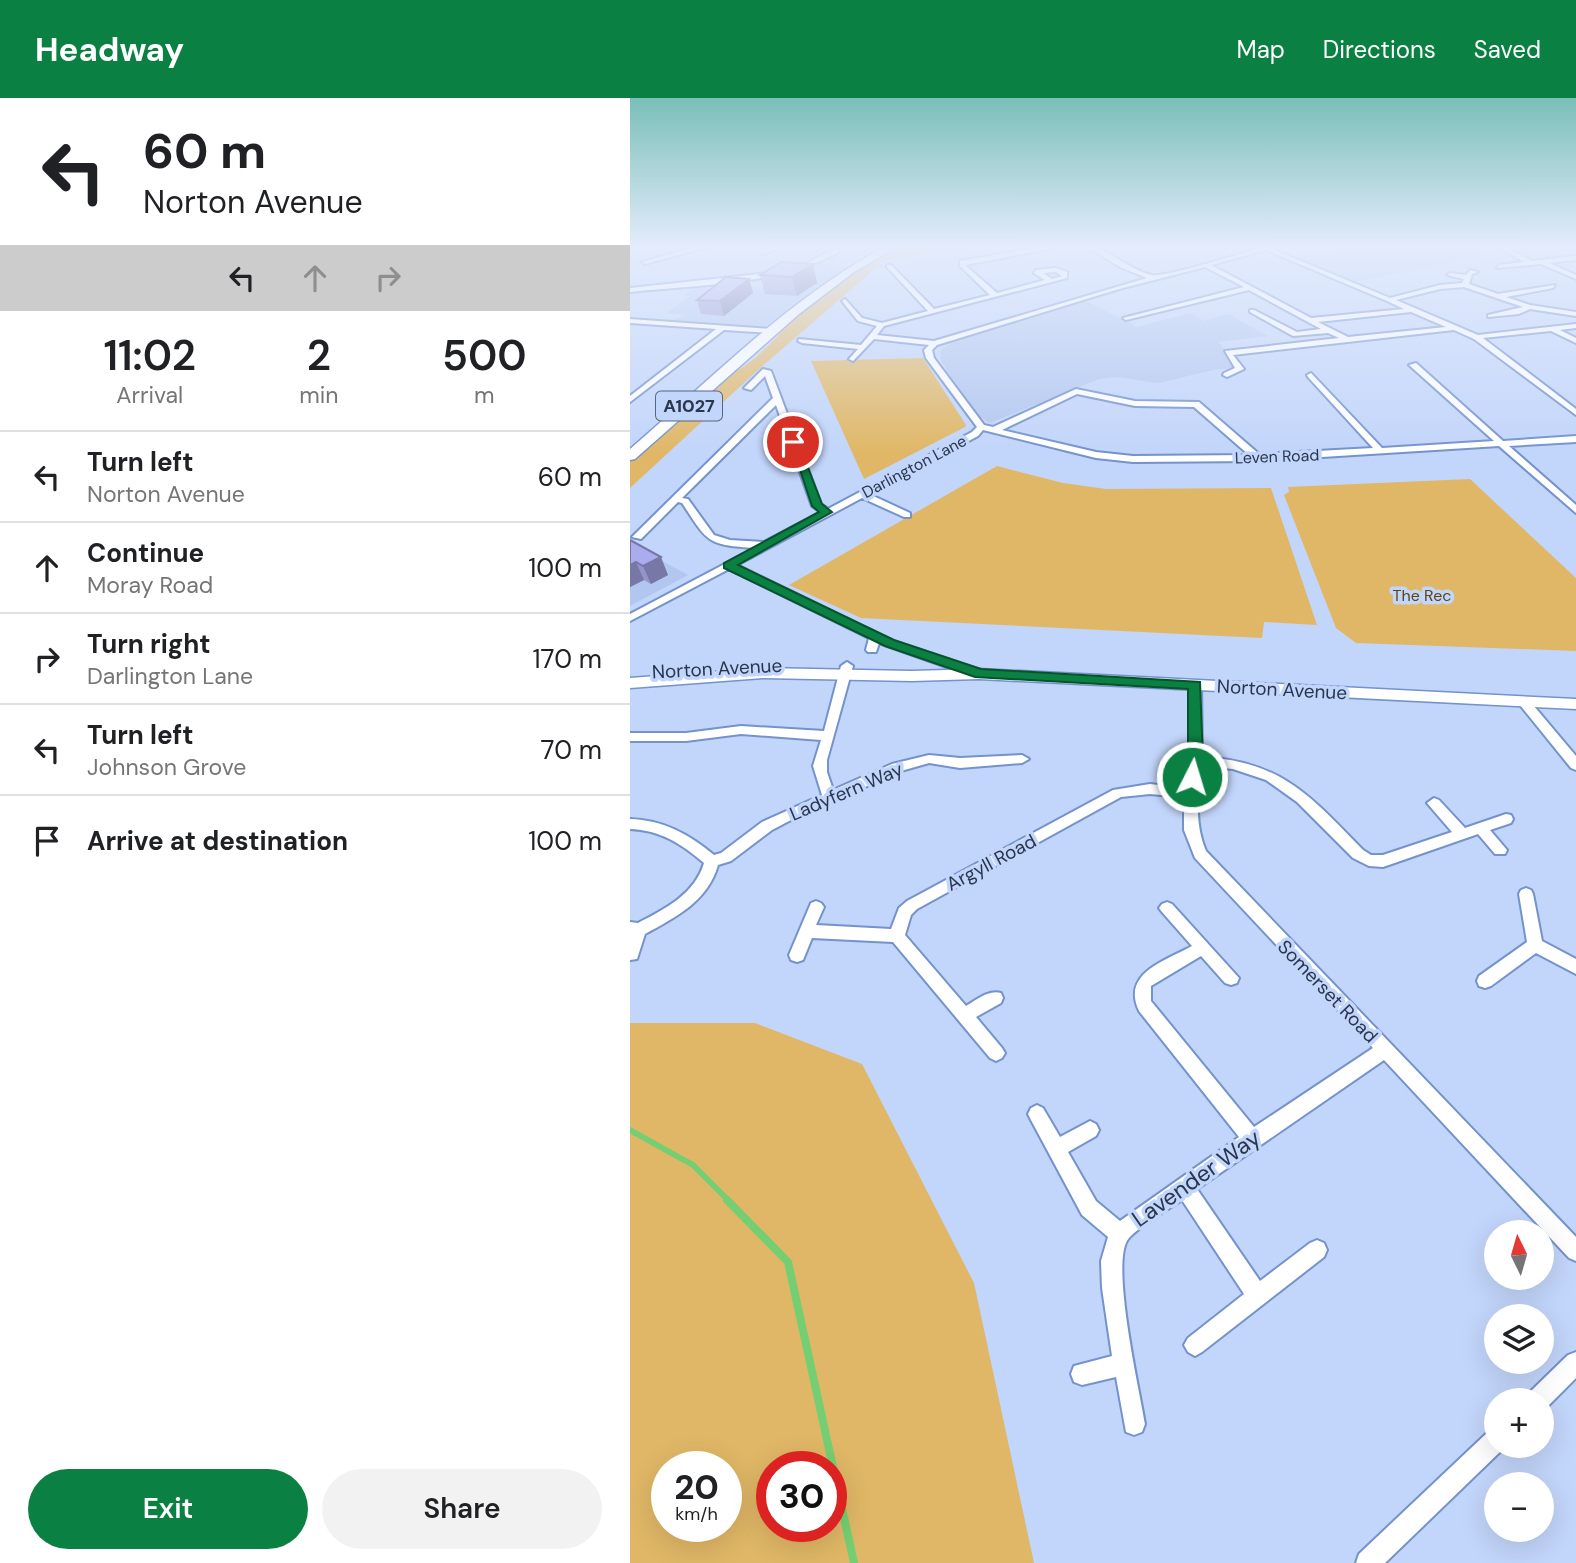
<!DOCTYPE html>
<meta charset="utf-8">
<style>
:root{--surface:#fff;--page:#f2f2f2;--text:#202124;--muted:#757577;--line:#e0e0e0;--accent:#0b8043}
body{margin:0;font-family:"DM Sans",sans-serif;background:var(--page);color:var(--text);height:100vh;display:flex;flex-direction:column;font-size:26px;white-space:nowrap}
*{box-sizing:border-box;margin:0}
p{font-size:23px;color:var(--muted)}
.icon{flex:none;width:38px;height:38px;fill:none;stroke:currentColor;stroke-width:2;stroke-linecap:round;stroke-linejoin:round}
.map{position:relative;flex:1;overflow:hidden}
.side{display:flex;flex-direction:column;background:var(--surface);width:630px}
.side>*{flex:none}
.guide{background:#fff;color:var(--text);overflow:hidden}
.needle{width:46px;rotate:355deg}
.controls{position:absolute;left:854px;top:1122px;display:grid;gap:14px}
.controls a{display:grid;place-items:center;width:70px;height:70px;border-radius:50%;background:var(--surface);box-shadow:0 7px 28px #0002;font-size:35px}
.speed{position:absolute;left:21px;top:1353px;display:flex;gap:14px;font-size:35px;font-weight:700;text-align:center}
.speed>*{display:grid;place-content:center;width:91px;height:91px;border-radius:50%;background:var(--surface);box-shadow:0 7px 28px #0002;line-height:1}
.speed small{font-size:18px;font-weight:400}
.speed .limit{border:10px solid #d22;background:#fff;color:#111}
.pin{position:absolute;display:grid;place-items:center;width:60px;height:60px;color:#fff;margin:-30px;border:4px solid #fff;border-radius:50%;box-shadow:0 2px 7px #0007}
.me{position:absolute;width:77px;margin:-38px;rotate:5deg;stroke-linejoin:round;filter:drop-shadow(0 0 5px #0008)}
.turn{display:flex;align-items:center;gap:24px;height:147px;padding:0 28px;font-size:32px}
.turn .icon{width:91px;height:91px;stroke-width:2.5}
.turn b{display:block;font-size:49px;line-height:60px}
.lanes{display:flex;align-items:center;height:66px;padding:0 28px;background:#0003;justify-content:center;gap:35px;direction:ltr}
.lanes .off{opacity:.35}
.eta{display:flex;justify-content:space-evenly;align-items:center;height:119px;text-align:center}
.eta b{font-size:42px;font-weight:600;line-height:49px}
.button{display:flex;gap:14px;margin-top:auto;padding:14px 28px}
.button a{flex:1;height:80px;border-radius:42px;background:var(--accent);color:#fff;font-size:28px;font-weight:600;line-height:80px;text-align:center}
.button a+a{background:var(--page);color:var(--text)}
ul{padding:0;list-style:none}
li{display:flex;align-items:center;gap:21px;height:91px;padding:0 28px;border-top:2px solid var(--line)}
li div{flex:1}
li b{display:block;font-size:26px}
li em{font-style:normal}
header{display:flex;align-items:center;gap:42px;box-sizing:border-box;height:98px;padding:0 35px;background:var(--accent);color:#fff}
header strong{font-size:33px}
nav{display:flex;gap:38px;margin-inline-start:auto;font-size:24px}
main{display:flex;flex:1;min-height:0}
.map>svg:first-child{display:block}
.built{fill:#b2c7ef}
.green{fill:#e0b766;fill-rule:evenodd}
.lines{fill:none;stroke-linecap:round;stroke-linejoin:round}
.stream-far1{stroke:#75cf72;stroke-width:6}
.stream{stroke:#75cf72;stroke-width:8}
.minor-casing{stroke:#7492cb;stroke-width:4}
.tertiary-casing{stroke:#7492cb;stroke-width:3}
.primary-casing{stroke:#7492cb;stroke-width:3}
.minor{fill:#fff;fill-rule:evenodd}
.tertiary{fill:#fff;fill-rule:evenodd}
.primary{fill:#fff;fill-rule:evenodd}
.wall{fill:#9394cc}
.shaded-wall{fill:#7878a6}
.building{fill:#abaced;stroke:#7878a6;stroke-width:2}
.route{fill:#0b8043;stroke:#07532c;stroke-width:2}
.labels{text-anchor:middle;stroke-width:7;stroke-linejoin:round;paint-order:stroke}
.far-street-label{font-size:16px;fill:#29364e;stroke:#c2d5fa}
.far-park-label{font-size:16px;fill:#5d4511;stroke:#c2d5fa}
.shield{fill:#c2d5fa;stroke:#576682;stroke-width:2}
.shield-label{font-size:18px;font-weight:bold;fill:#29364e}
.street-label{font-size:19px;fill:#29364e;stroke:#c2d5fa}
.near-street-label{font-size:23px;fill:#29364e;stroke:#c2d5fa}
</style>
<header>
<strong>Headway</strong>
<nav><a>Map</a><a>Directions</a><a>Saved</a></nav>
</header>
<main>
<section class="side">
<div class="guide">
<div class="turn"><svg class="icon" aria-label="left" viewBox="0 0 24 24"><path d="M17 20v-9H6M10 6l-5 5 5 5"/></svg><div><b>60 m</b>Norton Avenue</div></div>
<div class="lanes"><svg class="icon" aria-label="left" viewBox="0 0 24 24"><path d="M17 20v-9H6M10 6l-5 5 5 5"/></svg><svg class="icon off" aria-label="ahead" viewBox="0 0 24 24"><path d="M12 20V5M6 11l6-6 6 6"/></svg><svg class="icon off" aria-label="right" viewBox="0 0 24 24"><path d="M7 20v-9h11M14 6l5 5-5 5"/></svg></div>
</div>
<div class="eta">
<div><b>11:02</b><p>Arrival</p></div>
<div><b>2</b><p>min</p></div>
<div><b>500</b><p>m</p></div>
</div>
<ul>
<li><svg class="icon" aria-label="left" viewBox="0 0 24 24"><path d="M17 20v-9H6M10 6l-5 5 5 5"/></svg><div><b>Turn left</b><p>Norton Avenue</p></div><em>60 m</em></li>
<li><svg class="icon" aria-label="ahead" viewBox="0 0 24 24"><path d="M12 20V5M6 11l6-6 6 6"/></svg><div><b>Continue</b><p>Moray Road</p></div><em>100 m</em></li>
<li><svg class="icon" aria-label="right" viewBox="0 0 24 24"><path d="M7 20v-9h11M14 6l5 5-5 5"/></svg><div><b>Turn right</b><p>Darlington Lane</p></div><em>170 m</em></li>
<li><svg class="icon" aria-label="left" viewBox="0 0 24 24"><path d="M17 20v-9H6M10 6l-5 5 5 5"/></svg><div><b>Turn left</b><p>Johnson Grove</p></div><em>70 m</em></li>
<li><svg class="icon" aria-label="arrive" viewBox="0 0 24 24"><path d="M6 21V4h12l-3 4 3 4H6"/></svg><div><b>Arrive at destination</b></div><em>100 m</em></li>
</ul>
<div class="button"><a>Exit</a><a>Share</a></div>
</section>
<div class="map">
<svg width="946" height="1465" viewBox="0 0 946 1465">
<rect width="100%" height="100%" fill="#c2d5fa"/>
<path class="built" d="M710,149H848L864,156L723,184L666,160Z
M187,166L217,169L142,226L129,229L42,223L54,217L37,215L59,199L54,197L64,189L93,193L113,188L134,189Z
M456,203L507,229L560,215L574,223L598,216L638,238L588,244L601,258L596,259L604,270L588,271L528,285L486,279L469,281L360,325L345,316L311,263L310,254L313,250L327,242Z
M0,446L58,477L0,508Z"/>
<path class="green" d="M268,149H347L254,163L128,272L0,390V362L98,277C126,266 150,234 172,213C201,187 233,167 268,149Z
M293,260L336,327L335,329L234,381L181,263Z
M367,368L433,385L476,391L641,390L687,527L634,524L632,540L231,520L159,487Z
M840,381L946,480V553L726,545L706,530L654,397L659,394L658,389Z
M0,925H125L232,966L344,1185L404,1465H0ZM96,1368V1428H37V1368ZM201,1368V1428H142V1368Z"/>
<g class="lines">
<path class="stream-far1" d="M0,1032L63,1067L99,1103"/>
<path class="stream" d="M97,1102L158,1164L224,1465"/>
<defs>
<path id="minor" d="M66,149H78L15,166L12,164Z
M140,149H149L135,156L130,155Z
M209,149H218C154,188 73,186 0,194V190L148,174L169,169Z
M412,149H429L335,167L367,195L415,182L404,175L406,172L426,170L437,174V180L254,228L247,237L304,243L517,180L490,169L457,149C477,149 500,173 522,177C534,180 616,154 633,149H645L642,151L760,200L810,187L832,185L834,181L817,177L820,175L836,177L840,172L848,174L842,176L839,186L868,196L925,187L923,190L876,199L900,207L946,214V218L900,211L889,216L858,219V217L893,209L834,189L810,191L766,202L848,237L946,226V230L930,232L946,240V245L921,233L853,240L946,311V317L844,241L824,232L603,257L614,271L597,279L593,277L594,275L605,270L595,253L709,240L698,235L663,238L620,214V212H624L667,234L691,231L619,192L496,222L493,220L614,189L575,169L489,191L307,247L302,252L304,260L354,327L363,329L446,291L505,303L569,304L629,356L743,350L678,279L677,277L681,275L752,350L864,343L779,267L786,265L873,343L946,338V344L879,348L946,407V415L869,348L628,363L503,364L466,360L353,332L348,338L239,396L280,415V419H274L232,400L107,467L263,543L353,573V579H345L249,545L246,554H238L236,552L239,540L99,471L0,523V516L125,450C76,447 78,444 52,405L48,404L11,441L2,439L143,300L135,278L121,292L114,290L133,271L141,273L191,406L198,411L342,334L347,329L296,260L294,252L299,247L244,241L223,263L219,261L228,251L172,245L168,243L169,241L231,247L247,228L228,223L212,203L215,201L232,220L252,225L298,213L257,169V167H261L304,211L360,197L330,168V163ZM636,152L757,203L774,211L681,220L581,167ZM426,174L432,178L422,181L413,175ZM781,214L816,229L718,239L688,224ZM447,296L505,308L564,309L619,357L503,358L466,354L372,332ZM146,307L182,408L191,414L134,444L100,442L84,437L58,401L52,400Z
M868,149H876L902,163L946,158V162L919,165L946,177V181L911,166L867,170L869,167L894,164Z
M0,221L142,231L146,233L142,235L94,232L0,304V298L86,231L0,225Z
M217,564L223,568L197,662V674L203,692L262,666L299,657L330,660L392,657L399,661L392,665L330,670L299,665L271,673L161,722L142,732L101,763L88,767C78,803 46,819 15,836L7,861L0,862V824L8,825C35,811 65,796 74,765C52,746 30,732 0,731V721C33,722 59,736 84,757L91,755L132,724L192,697L183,668L191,642L111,636L56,643H0V635H56L111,628L194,633L211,568Z
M565,583L571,587L572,659C652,663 681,699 733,752L741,757H753L822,734L797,705L804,700L809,702L835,730L876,716L881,717L883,721L881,725L860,732L877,752L875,756H865L848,736L753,769L739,768L723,760L667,704L636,682L603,671L571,668C568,698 564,724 576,753L946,1139V1163L939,1160L754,962L567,1091L630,1183L680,1145L687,1142L694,1145L697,1152L694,1159L572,1254L565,1258L558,1254L554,1247L558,1240L614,1196L552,1102C537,1112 510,1128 499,1140C479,1161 510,1294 515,1326L512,1334L504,1337L496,1334L486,1279L452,1287L444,1284L441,1276L444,1268L482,1258L472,1190L471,1163L478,1139L452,1117L401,1022L398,1016L401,1010L407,1007L413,1010L430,1039L460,1023L466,1026L469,1032L466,1038L438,1054L466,1103L490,1123L609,1039L509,913C491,875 535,863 562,848L532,814L529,810L532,806L537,804L542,806L609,880L607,885L601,887L595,885L571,858L521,888V903L624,1029L743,950L565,760L554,732V699L520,696L491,699L287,811L281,817L275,837L336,908C346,902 359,891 371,895L373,900L371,905L346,919L372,950L375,955L372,960L366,963L360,960L263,844L182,840L173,862L167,864L161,862L159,857L181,805L186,803L191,805L194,809L186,827L261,831L269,810L277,803L483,692L520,686L555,690L560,646L559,587Z
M894,600L898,601L946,658V672L941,670L890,607L888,604Z
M896,790L901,792L903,796L912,843L946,861V876L906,855L861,888L855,890L849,888L847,883L849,878L897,844L889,796L891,792Z
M946,1254V1280L916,1310L912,1311V1302H897L900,1294L938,1257Z
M866,1331V1348H875L874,1350L755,1465H726L729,1456L858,1334Z"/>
<path id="tertiary" d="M133,570L282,573L349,571L946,601V611L349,581L282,583L133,580L0,590V580Z"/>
<path id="primary" d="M254,149H267L224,174L169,216L5,361L0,362V351C81,281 159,201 254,149Z"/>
</defs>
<use href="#minor" class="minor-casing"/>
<use href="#tertiary" class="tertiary-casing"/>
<use href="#primary" class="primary-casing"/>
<use href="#minor" class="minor"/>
<use href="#tertiary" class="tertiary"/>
<use href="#primary" class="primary"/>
</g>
<path class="wall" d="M183,166L187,185L167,198L135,196L130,177Z
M119,181L123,195L94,218L71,216L67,202Z
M0,442L38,477L21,486L14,482L0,489Z"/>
<path class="shaded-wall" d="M183,166L187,185L167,198L162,179Z
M119,181L123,195L94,218L90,203Z
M31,459L38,477L21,486L13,468Z
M6,464L14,482L0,489V467Z"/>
<path class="building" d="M151,164L183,166L162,179L130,177Z
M96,179L119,181L90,203L67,202Z
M0,442L31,459L13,468L6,464L0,467Z"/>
<linearGradient id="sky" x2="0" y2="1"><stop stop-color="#7abfb9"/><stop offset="0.42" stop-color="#e4ecfd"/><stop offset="1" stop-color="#e4ecfd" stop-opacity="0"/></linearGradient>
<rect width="946" height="355" fill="url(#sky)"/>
<path class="route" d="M160,342L168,344L192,406L202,414L108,467L264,542L351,571L570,584L573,663L568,683L562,685L555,679L558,663V591L345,579L255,548L94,470V465L189,414L182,408Z"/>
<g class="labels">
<g class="far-street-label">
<text transform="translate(647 358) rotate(-2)" y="6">Leven Road</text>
<text transform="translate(284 368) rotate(-28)" y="6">Darlington Lane</text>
</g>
<g class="far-park-label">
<text x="792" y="503">The Rec</text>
</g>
<rect class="shield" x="26" y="293.5" width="66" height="29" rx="5"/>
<g class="shield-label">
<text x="59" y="314">A1027</text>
</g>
<g class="street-label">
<text transform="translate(87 570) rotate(-3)" y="7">Norton Avenue</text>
<text transform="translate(652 591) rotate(3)" y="7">Norton Avenue</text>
<text transform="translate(216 693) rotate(-23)" y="7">Ladyfern Way</text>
<text transform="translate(361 764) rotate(-28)" y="7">Argyll Road</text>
<text transform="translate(698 893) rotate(46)" y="7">Somerset Road</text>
</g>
<g class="near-street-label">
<text transform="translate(566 1080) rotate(-35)" y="8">Lavender Way</text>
</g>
</g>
</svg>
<div class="controls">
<a><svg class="needle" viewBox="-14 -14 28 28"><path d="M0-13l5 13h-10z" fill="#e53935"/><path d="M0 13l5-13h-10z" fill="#757577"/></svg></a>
<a><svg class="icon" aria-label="layers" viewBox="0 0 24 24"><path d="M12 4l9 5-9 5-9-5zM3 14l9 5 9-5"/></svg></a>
<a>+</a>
<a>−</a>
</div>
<div class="speed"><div>20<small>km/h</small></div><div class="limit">30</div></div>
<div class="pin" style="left:163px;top:344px;background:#d93025"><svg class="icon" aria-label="arrive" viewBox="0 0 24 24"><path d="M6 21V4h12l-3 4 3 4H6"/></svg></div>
<svg class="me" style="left:562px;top:679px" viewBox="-20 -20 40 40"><circle r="17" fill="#0b8043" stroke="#fff" stroke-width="3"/><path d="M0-11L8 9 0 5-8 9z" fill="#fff"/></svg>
</div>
</main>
